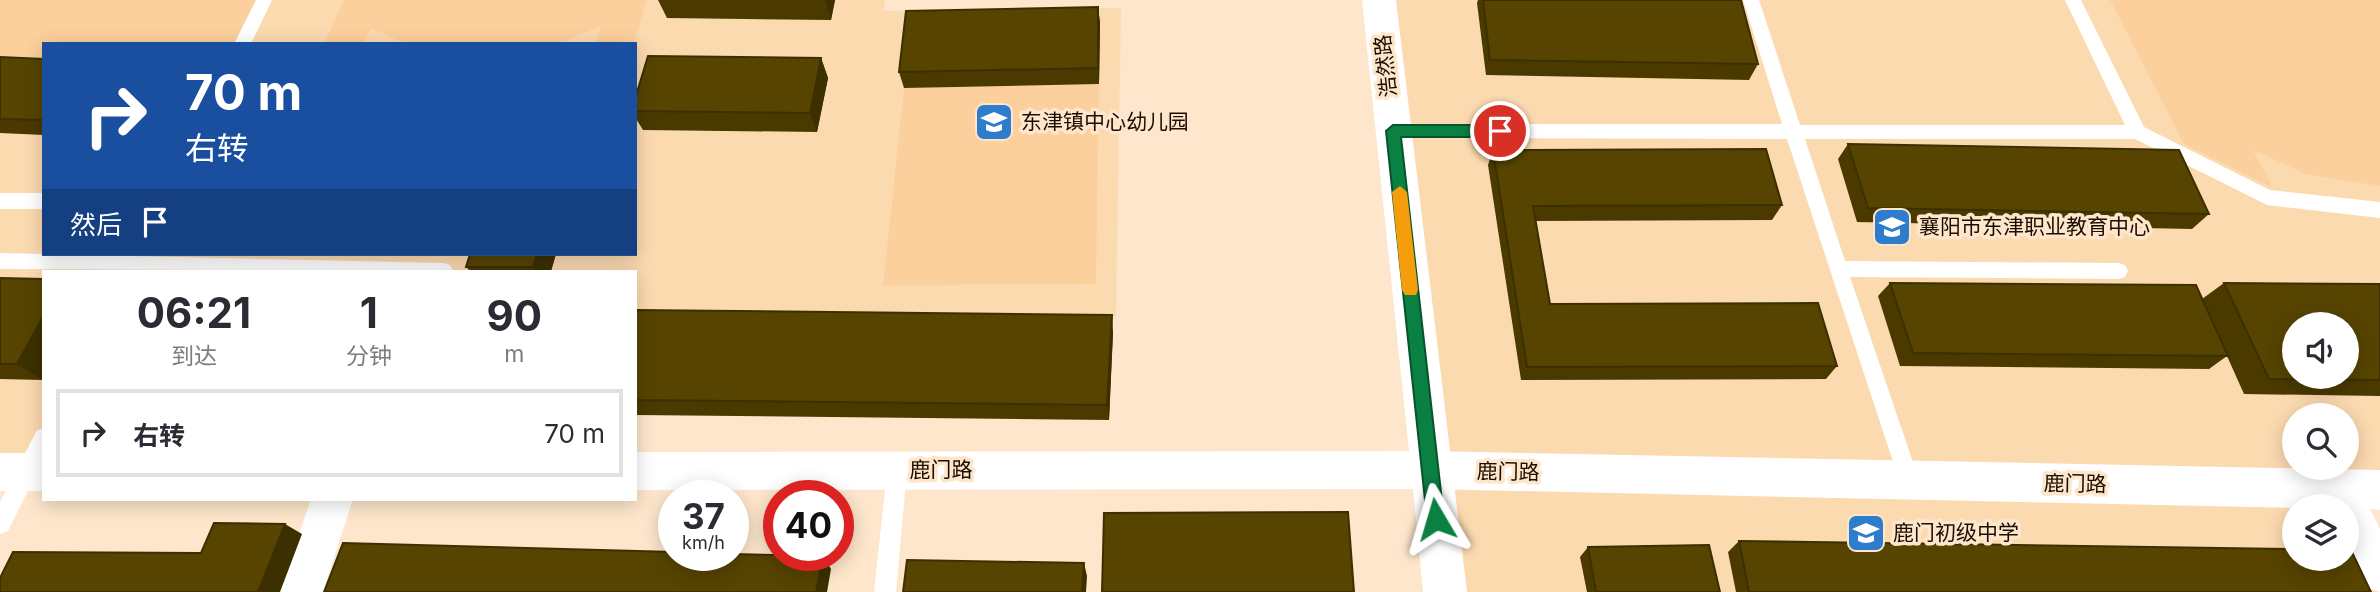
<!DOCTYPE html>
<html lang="zh">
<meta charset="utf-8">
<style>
:root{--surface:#fff;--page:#f2f2f3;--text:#2b2b33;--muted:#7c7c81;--line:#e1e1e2}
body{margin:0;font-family:Inter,"Noto Sans SC",sans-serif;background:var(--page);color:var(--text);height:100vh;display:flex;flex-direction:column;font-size:26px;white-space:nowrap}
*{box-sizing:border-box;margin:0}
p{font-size:23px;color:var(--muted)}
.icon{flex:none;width:38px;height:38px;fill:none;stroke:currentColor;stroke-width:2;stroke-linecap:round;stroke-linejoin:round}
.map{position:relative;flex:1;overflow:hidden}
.sheet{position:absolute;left:42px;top:270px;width:595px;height:231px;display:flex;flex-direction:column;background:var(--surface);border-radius:0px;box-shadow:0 4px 18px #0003}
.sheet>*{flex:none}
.hud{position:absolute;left:42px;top:42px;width:595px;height:214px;border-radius:0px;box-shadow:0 4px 18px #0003;background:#1a4fa0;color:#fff;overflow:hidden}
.tools{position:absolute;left:2282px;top:312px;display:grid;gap:14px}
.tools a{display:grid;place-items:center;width:77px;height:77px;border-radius:50%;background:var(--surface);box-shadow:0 4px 18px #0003;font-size:35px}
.speed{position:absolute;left:658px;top:480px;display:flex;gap:14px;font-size:35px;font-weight:700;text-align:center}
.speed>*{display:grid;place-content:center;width:91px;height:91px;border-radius:50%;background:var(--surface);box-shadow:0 4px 18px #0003;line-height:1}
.speed small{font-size:18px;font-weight:400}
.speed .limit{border:10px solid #d22;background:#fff;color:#111}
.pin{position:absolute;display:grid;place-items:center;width:60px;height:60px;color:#fff;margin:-30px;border:4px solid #fff;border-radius:50%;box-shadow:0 2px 7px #0007}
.me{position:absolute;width:77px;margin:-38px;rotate:353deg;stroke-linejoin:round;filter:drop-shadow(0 0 5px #0008)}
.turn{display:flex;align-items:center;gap:24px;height:147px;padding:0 28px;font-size:32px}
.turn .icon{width:91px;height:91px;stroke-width:2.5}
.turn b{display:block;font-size:49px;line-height:60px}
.then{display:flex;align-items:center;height:66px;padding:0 28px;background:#0003;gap:14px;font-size:26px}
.eta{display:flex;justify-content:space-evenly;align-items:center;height:119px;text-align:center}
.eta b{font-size:42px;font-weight:700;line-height:49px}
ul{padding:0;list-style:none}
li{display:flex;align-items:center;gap:21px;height:88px;margin:0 14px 10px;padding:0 14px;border:4px solid var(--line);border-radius:0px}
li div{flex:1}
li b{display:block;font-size:26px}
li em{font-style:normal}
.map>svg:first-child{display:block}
.built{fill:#fcdab0;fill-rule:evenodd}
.green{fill:#fbd09c}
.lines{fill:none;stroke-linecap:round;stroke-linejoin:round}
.lane{fill:#fff;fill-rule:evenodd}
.street{fill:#fff;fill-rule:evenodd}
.secondary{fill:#fff;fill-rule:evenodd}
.wall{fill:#4a3a00}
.shaded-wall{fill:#3c3000}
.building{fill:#564400;stroke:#3c3000;stroke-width:2;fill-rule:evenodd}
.route{fill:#0b8043;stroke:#07532c;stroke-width:2}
.slow{fill:#f59e0b}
.labels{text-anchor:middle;stroke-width:7;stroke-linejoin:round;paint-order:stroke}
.street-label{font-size:21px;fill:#1b0e00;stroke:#fde6cb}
.poi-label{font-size:21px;fill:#1b0e00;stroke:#fde6cb;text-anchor:start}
</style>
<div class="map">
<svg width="2380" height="592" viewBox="0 0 2380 592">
<rect width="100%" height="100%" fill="#fde6cb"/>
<path class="built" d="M0,0H885L884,11L1121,8L1116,317L635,311V271H44V472H0ZM44,44H635V254H44Z
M1379,0H2380V490L2294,506V558H2347V508L2380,573V592H1445ZM2294,324H2347V376H2294ZM2294,415H2347V467H2294Z"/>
<path class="green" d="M0,0H264L242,44H44V74L0,72Z
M344,0H647L634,44H596L601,26L559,44H407L371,28L363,44H324Z
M2110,0H2380V186L2306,174L2253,150L2273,188L2184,144Z
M1099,84L1096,284L883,285L904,88Z"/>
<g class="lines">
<path class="lane" d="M256,0H272L251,44H234Z
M1743,0H1759L1800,125H2125L2065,0H2081L2144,127L2270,190L2380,202V218L2267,205L2135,139H1805L1845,261L2118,263L2125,265L2128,271L2125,277L2118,279L1850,277L1919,480L1916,487L1909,490L1902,487L1899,480L1787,139L1393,138L1387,136L1384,131L1387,126L1393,124H1782Z
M0,193H44V209H0Z
M0,253L443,263L450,265L453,271L0,269Z
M44,428V459L8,531L0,534V502L37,430Z
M897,461L904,464L907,471L896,592H874L887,471L890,464Z"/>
<path class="street" d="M1429,451L2380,470V510L2370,509L2380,529V592L2365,588L2347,552V506L2294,508L1429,489L1414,484L1408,470L1414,456Z
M311,499H353L323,592H279Z"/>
<path class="secondary" d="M1362,0H1396L1467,592H1423L1413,489L635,490V452L1409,451Z
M0,453H44V491H0Z"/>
</g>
<path class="wall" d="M658,0H835L831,20L667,18Z
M1478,0H1741L1758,64L1749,80L1486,75L1477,3Z
M1098,7L1100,23L1099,84L904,88L899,72Z
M0,57L44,59V135L0,133Z
M821,58L828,78L817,132L643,130L635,117V99Z
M1848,144L2209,214L2192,229L1857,222L1838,159Z
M1493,150L1782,205L1772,220L1535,221L1550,304L1837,366L1826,379L1521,380L1488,165Z
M470,254H556L551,271H470L466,267Z
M0,278L43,380L0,379Z
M1890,283L2202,299L2224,283L2380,284V396L2244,394L2227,356L2209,369L1900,366L1878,296Z
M635,310L1113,332L1109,420L635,415Z
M1739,541L2371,592H1736L1728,552Z
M1588,547L1720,592H1587L1580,557Z"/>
<path class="shaded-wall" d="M825,0H835L831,20Z
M1098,7L1100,23L1099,84L1098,68Z
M821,58L828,78L817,132L810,113Z
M537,254H556L551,271H536L533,267Z
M44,315V378L43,380L17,364Z
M1112,315L1113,332L1109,420L1107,405Z
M285,524L302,534L280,592H258Z
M823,556L831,569L827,592H816Z
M1084,563L1087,576L1086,592H1082Z"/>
<path class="building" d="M1483,0H1741L1758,64L1490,60Z
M1098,7V68L899,72L906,11Z
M648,56L821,58L810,113L635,111V99Z
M0,57L44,59V120L0,119Z
M1848,144L2179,150L2209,214L1868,208Z
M1766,149L1782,205L1533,206L1550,304L1818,303L1837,366L1527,367L1493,150Z
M470,254H537L533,267H466Z
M0,278L44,279V315L17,364H0Z
M1890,283L2196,285L2228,356L1913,353Z
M2224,283L2380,284V380L2269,379ZM2294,324H2347V376H2294Z
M635,310L1112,315L1107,405L635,400Z
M1348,512L1354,592H1102L1104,513Z
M214,523L285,524L258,592H0V578L13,552L201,553Z
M1739,541L2294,549V558H2347V550H2351L2371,592H1749Z
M343,543L674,552V555H733V554L823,556L816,592H324Z
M1709,545L1720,592H1596L1588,547Z
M907,560L1084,563L1082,592H903Z"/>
<path class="route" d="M1393,125H1500L1507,131L1500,137H1401L1444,519L1442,525L1436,527L1429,525L1427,519L1386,131Z"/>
<path class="slow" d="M1400,186L1407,192L1418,290L1416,295H1405L1402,290L1392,192Z"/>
<defs>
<symbol id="school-square" viewBox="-11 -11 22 22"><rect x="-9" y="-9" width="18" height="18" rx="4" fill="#2e7ccc" stroke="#fde6cb"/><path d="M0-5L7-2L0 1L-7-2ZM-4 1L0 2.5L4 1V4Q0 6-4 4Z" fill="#fff"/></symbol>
<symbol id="university-square" viewBox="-11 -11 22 22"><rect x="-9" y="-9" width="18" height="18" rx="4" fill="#2e7ccc" stroke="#fde6cb"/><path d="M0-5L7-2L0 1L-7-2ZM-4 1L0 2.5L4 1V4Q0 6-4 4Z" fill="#fff"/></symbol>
</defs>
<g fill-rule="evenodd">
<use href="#school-square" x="972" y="100" width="44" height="44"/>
<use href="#university-square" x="1870" y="205" width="44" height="44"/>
<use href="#school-square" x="1844" y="511" width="44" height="44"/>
</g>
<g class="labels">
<g class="street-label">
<text transform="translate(1386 66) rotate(-96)" y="7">浩然路</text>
<text x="941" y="477">鹿门路</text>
<text transform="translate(1508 472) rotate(1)" y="7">鹿门路</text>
<text transform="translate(2075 484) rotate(1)" y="7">鹿门路</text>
</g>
<g class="poi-label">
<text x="1021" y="129">东津镇中心幼儿园</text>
<text x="1919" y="234">襄阳市东津职业教育中心</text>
<text x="1893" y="540">鹿门初级中学</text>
</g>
</g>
</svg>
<div class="tools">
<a><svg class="icon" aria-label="sound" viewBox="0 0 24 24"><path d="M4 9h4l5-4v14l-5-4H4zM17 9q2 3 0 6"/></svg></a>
<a><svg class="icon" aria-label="search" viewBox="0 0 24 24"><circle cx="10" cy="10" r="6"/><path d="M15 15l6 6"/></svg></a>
<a><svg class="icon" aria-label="layers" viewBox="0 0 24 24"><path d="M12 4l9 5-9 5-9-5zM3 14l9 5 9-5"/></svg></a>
</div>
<div class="speed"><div>37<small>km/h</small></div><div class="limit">40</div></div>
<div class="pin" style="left:1500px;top:131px;background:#d93025"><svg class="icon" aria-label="arrive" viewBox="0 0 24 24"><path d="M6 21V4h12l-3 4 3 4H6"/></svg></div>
<svg class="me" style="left:1436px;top:519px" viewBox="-20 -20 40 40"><path d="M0-17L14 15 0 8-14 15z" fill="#0b8043" stroke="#fff" stroke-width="4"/></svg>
<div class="hud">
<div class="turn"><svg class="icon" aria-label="right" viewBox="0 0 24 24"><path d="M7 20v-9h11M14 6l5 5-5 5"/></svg><div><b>70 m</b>右转</div></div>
<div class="then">然后<svg class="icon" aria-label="arrive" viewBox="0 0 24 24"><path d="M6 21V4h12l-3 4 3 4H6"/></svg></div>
</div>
<section class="sheet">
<div class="eta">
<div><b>06:21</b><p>到达</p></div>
<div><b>1</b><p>分钟</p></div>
<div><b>90</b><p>m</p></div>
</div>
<ul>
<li><svg class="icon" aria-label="right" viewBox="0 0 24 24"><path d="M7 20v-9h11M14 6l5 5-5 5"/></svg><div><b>右转</b></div><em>70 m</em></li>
</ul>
</section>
</div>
